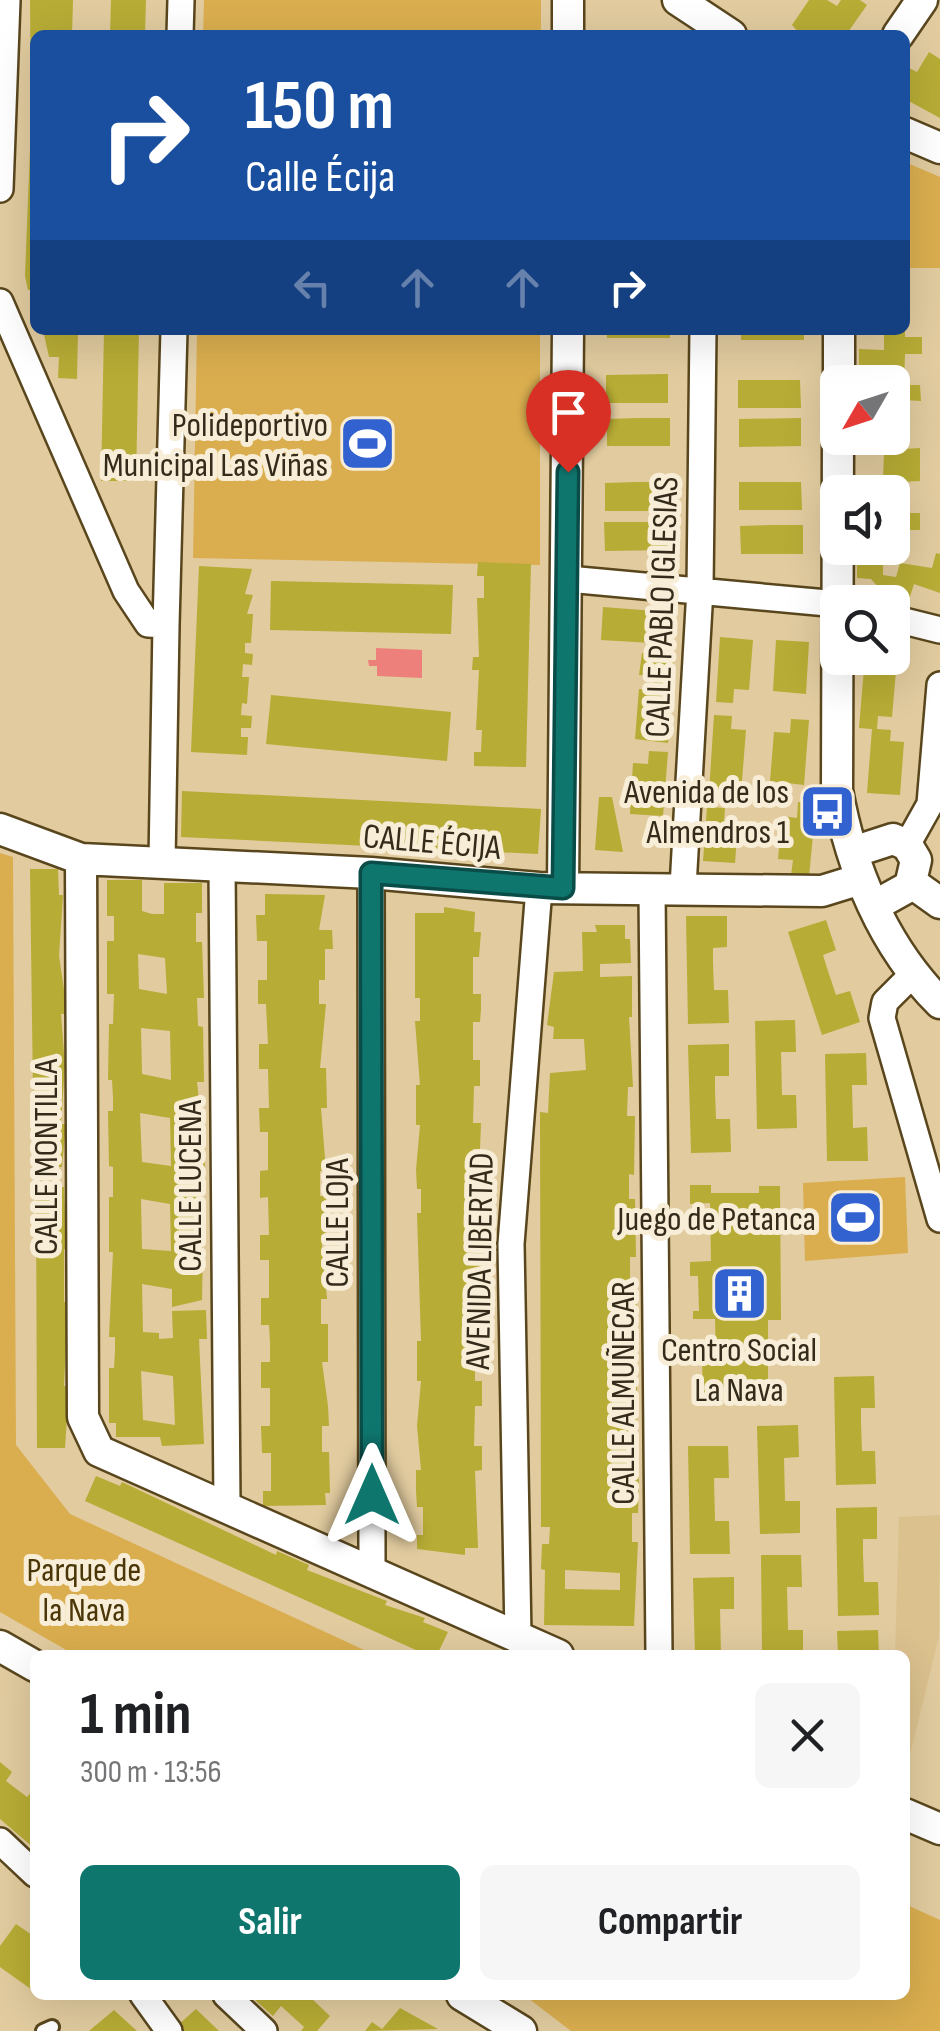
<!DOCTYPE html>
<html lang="es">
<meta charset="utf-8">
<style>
:root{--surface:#fff;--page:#f6f6f6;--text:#202124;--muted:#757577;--accent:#0f766e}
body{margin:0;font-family:"Sofia Sans Condensed",sans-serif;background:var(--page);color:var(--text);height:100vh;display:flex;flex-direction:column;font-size:38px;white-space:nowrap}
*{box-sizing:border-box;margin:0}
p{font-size:32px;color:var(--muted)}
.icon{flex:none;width:55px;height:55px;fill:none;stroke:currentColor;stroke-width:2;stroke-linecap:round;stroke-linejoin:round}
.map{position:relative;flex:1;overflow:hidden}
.details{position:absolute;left:30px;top:1650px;width:880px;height:350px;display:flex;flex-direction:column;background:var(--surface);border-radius:15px;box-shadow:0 10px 40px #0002}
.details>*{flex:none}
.banner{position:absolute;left:30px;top:30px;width:880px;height:305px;border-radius:15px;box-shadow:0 10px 40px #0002;background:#1a4fa0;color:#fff;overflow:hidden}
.needle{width:65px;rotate:231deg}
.controls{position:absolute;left:820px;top:365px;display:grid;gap:20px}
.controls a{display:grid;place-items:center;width:90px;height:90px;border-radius:15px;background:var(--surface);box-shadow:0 10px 40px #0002;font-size:50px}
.pin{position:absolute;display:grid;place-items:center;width:85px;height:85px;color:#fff;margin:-102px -42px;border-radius:50% 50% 50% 0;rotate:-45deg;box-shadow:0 0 10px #0007}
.pin .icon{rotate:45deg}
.me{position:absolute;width:110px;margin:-55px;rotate:0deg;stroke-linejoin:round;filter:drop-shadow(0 0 8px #0008)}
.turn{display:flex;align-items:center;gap:35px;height:210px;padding:0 50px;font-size:45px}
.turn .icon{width:130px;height:130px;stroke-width:2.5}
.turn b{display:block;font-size:70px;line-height:85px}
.lanes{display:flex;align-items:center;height:95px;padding:0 50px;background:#0003;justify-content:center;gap:50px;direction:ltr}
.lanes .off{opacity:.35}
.round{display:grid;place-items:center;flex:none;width:105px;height:105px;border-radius:15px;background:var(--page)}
.headline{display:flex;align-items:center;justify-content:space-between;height:170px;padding:0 50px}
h1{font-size:60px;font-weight:700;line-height:75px}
.button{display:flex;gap:20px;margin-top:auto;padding:20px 50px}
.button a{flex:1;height:115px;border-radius:15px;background:var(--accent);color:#fff;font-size:40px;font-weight:700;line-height:115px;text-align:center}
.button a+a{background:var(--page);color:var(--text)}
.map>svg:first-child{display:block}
.built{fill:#dbc18e}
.green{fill:#daae4f}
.water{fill:#ed807a}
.building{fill:#b7ac35;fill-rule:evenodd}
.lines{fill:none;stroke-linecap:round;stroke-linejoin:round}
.service-casing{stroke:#59461d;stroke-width:18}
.minor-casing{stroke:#59461d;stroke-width:30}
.tertiary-casing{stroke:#59461d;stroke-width:35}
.service{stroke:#fff;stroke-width:12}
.minor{stroke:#fff;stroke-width:25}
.tertiary{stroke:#fff;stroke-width:30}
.route-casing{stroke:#0a4d48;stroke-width:25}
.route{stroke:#0f766e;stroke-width:18}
.labels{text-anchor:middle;stroke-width:10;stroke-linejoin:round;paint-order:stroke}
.poi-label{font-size:35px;fill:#342b1a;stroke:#f8edd7;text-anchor:end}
.street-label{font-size:35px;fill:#342b1a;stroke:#f8edd7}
.park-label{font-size:35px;fill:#4a3607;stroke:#f8edd7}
</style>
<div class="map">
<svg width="940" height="2031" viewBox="0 0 940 2031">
<rect width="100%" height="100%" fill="#e1cb9f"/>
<path class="built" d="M940,1515L939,1636L909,1759L905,1758V1655H895L899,1517Z"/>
<path class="green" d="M204,0H541V35H203Z
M905,162L940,177V268H905Z
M197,330H540V565L193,558Z
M0,853L13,857L16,1445L70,1514L375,1655H75L0,1612Z
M905,1177L908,1253L805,1261L803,1183Z
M905,1904L940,1920V2031H571L524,1995H905Z"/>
<path class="water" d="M376,648L422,650V678L377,676V666H369L368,660H376Z"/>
<path class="building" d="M30,0H73L72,35H35V290H28L25,276L31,122Z
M111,0H146L145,35H110Z
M809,0H827L837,6L841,0H860L867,5L846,35H801L792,25Z
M929,52L940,59V118L905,99V75L909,68L917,72Z
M43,330H78L77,379L58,378L59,357H49Z
M104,330H139L136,481H101Z
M607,330H670V338H607Z
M741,330H804V340H741Z
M884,330H905V337H922V354H905L904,385H920L921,401L903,400L902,434V449L920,448V481L901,482V513H920V530H904L900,563L883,562V575L896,577L900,563L932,568L936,553L940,554V593L914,584L906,609L875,600L878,587L871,579L857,578V548H892V492H858V478L883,479L884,451H858V438H892V382H859V349L884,350Z
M668,374V403H606V375Z
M738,380H800L801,408H738Z
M638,418H670V446H607V419Z
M801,418V446L739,447V419Z
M636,482H667L668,511H605V483Z
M739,482H801L802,510H739Z
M604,522H667L668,550L605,551Z
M771,525H803V554H741L740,526Z
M478,562L531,564L526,767L474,766V752H481L482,730H476L479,670H472L473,657H479L477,598H484V576H477Z
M199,566L252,569L245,594L253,595L247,614H253L251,643H245V653L253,654L252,665L243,664L242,677H249L247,704L242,703L241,715L252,716L251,728H241V737H248L247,755L191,752Z
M271,581L453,585L451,634L270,630Z
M603,607L655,611L652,643L601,640Z
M720,637L753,640L749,690L734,689L733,703L716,702Z
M776,640L809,642L806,694L773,691Z
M642,653L674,655L668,743L635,739L639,689L653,690L655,676L639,675Z
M864,668L896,671L892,717L878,716L877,729L891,730L890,741L904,742L900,795L867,793L872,729L859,728Z
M271,695L451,712L447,761L266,744Z
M714,715L732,716L731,729L746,730L742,781L727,780L726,794L709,793Z
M791,719L809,720L804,785L770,781L774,732L790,733Z
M649,751L668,752L663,816L630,814L633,763L648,764Z
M182,791L541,809L538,854L181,837Z
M599,797H612L623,852L595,850Z
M798,802L816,803L809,877L791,876L793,860L778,859L782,816L797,818Z
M707,807L725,808L724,822L738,823L735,863L703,861Z
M30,869H58L59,895H63L59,956L65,996V1014H61L65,1065L61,1124H66L62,1167H34Z
M107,880H142V911L152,914H164V883H202V913H196V942H202L204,998H197L198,1026L203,1027L204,1082H197L204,1142L205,1168H198L199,1198H204L202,1300L172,1307V1289L142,1284L143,1332L159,1333V1339L173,1338L172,1311L206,1310L207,1339H199L204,1444L162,1446L160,1437H116V1423H109V1368H114L115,1351V1337H109L113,1252H109V1197H113V1167L109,1166L108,1111H113V1098L112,1080H108L109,1024H113L114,994H107V941H114V916H107ZM138,954L165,958L167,994L139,989ZM141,1028L170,1031L171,1080L142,1074ZM140,1113L170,1118L171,1166L142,1162ZM141,1199L170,1204L171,1251L142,1249ZM141,1371L173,1376L175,1425L143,1420Z
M265,894L325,895L319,930H332L333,949H325V980H319V1004H326L320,1068H326L327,1108H321L326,1171H320V1196H326L327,1215V1235H321L327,1299H321V1324H328V1362H322L328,1406L329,1426H322V1452H329L330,1493H325L326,1505L263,1506V1491H271V1453H262L261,1426H270V1388H261V1362H270V1343L269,1325H261V1298H269V1260H260V1235H269L268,1197L260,1198V1171L268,1170V1132H260L259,1108H269L268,1069H259V1044H268L267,1025L266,1004H258V980H267V941H257L256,915H265Z
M444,907L475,912L474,932H481L479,957H473V994H481V1009L480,1022H473V1060H480V1086H474L473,1123H481L480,1149H473L474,1187H481V1212H474L475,1253H482L481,1278H475L474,1317H482V1342H475V1381H482V1406H475L474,1446H482V1470L475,1471L478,1548H465V1555L417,1549V1535H423V1507H417L416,1491V1470H421L417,1426L421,1381H417V1341H421L417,1213H421V1189H417L416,1170L420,1125H416V1085H420L415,1021H420V998H415V913H444Z
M686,916H727V947L713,948V963L714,990H728L729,1023L688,1024Z
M826,920L836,950L823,955L827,968L836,995L850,991L860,1022L822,1035L788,932Z
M595,925H625V939H630L631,963L600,964V977L632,976V1017H629L633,1087H628L627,1116H635L634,1175L629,1174V1199H635L636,1257H630V1286H637V1340H631V1370H637V1430H631V1459H638L639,1485L638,1513H632V1542H638L634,1626L544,1625L545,1570L541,1569L542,1544H549L550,1527H541L540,1112L548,1113L550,1073L586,1070L584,1039H553L554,1027L547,1025L554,972L583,971L582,932H597ZM565,1570L620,1573V1590L565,1589Z
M795,1020L796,1052H781L782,1095H796L797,1128L757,1129L755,1021Z
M729,1044V1076H715V1091L716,1119H730L731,1152L691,1153L688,1045Z
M866,1053L867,1085H852L853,1128L867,1127L868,1161H827L825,1054Z
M690,1185H711V1193H759V1186H780L781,1320H768V1405L703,1401L702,1357H716L715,1319H693V1311H699L698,1276H690V1262L711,1261L710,1203L690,1204Z
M36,1187H64L65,1214H68V1250L64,1249V1302L68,1301L64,1386H69L65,1448H37Z
M874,1376L875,1408H861V1423L862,1451H875L876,1484L836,1485L834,1377Z
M798,1425L799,1457L784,1458L785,1501H800V1533L760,1534L757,1426Z
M688,1446H728L729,1478H714L715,1521H729L730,1554H690Z
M96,1476L120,1486L122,1482L276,1555L277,1551L309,1565L307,1570L387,1601L385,1605L425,1618L423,1622L448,1632L437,1655H427L85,1501Z
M877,1507V1539H863V1554L864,1582H878L879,1615L838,1616L836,1508Z
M761,1555H801L802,1587H787L788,1630H803V1655H762Z
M734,1577V1609H720L721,1655H695L693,1578Z
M878,1630L879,1655H838L837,1631Z
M0,1762L12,1772L6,1781L27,1797L35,1788V1849L0,1819Z
M16,1924L35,1937V1992L0,1967V1946Z
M260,1995L310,1997L330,2016L317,2031H301L304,2027L281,2006L273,2016L255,2000Z
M400,2008L438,2029L365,2031L372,2022L382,2029Z
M196,2009L219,2031H181L178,2025Z
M114,2010L137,2031H89Z"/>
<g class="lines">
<defs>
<path id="service" d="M43,2031L52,2027"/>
<path id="minor" d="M180,35L181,0
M0,189L7,0
M0,302L126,591L148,624L166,625L174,330
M568,579L838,604
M892,618L940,630
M907,845L930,804L940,685
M162,862L166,625
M222,865L227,1507
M371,873L372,1573
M683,887L700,589L703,330
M652,891L659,1655
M913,974L885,1002L882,1018L940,1219
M518,1637L511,1244L539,888
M0,1841L35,1874
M143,1995L169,2031
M226,1995L264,2031"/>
<path id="tertiary" d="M678,0L731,35
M568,35V0
M898,35L922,0
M905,133L940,148
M839,382V330
M838,438L837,790C851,868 883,946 940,1003
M0,829L81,859L371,873L539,888L822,891L861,879
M853,852L893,839L907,845L916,860L910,886L874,906
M81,859L83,1417L99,1451L558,1655
M912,883L940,903
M563,888L568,330
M0,1646L35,1666
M905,1814L940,1829
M462,1995L521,2031"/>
</defs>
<use href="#service" class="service-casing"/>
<use href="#minor" class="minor-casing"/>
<use href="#tertiary" class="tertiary-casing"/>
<use href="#service" class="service"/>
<use href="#minor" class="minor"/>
<use href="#tertiary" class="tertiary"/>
</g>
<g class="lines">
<defs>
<path id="route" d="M372,1495L371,873L563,888L568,472"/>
</defs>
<use href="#route" class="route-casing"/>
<use href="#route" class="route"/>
</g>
<defs>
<symbol id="stadium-square" viewBox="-11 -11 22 22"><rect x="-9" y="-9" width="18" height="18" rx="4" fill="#3261d0" stroke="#f8edd7"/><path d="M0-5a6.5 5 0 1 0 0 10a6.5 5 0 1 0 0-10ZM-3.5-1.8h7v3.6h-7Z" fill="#fff"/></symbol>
<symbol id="bus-square" viewBox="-11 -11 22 22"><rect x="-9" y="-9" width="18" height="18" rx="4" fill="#3261d0" stroke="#f8edd7"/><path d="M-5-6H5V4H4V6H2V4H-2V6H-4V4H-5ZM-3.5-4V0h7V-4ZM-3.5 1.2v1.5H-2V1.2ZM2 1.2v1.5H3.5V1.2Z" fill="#fff"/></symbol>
<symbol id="building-square" viewBox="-11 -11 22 22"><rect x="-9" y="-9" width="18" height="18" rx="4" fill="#3261d0" stroke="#f8edd7"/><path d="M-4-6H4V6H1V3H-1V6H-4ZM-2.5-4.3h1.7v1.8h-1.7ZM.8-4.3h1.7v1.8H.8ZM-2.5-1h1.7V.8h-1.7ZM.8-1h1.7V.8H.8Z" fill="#fff"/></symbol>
</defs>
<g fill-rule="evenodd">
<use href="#stadium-square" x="336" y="412" width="63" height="63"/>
<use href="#bus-square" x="796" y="780" width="63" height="63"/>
<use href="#stadium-square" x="824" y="1186" width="63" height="63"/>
<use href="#building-square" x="708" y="1262" width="63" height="63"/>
</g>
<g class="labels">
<g class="poi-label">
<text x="328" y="436">Polideportivo<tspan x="328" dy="40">Municipal Las Viñas</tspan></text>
<text x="789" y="803">Avenida de los<tspan x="789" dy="40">Almendros 1</tspan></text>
<text x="816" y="1230">Juego de Petanca</text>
<text x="739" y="1361" text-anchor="middle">Centro Social<tspan x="739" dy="40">La Nava</tspan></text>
</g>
<g class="street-label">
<text transform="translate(661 607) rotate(-88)" y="12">CALLE PABLO IGLESIAS</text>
<text transform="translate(432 841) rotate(5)" y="12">CALLE ÉCIJA</text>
<text transform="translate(45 1157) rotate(-90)" y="12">CALLE MONTILLA</text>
<text transform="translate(189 1186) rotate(-90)" y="12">CALLE LUCENA</text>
<text transform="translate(336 1223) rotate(-90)" y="12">CALLE LOJA</text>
<text transform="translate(479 1261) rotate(-89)" y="12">AVENIDA LIBERTAD</text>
<text transform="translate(622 1393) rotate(-90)" y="12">CALLE ALMUÑECAR</text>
</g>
<g class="park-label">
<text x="84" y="1581">Parque de<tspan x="84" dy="40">la Nava</tspan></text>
</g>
</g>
</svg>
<div class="controls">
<a><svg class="needle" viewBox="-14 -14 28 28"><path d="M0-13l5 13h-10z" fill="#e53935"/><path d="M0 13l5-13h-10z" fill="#757577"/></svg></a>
<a><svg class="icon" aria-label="sound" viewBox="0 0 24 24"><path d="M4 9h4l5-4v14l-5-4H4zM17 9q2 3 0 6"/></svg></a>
<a><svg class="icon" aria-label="search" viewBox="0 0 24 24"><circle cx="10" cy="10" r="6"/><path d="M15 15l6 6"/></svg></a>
</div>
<div class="pin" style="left:568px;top:472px;background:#d93025"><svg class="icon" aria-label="arrive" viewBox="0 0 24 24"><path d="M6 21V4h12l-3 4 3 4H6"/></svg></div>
<svg class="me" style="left:372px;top:1495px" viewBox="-20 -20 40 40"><path d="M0-17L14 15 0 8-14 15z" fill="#0f766e" stroke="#fff" stroke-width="4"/></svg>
<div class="banner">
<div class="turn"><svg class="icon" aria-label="right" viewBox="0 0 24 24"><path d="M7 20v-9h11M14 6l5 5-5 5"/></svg><div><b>150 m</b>Calle Écija</div></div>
<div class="lanes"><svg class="icon off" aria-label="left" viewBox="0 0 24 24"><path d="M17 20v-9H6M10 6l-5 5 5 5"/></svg><svg class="icon off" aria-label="ahead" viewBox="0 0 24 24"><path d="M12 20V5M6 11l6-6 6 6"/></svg><svg class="icon off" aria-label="ahead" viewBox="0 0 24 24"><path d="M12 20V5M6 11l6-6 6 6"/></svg><svg class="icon" aria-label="right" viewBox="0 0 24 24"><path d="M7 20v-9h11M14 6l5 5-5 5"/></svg></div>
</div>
<section class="details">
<div class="headline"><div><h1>1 min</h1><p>300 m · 13:56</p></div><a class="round"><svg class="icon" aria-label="close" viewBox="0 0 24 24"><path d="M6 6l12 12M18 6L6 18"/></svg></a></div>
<div class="button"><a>Salir</a><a>Compartir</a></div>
</section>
</div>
